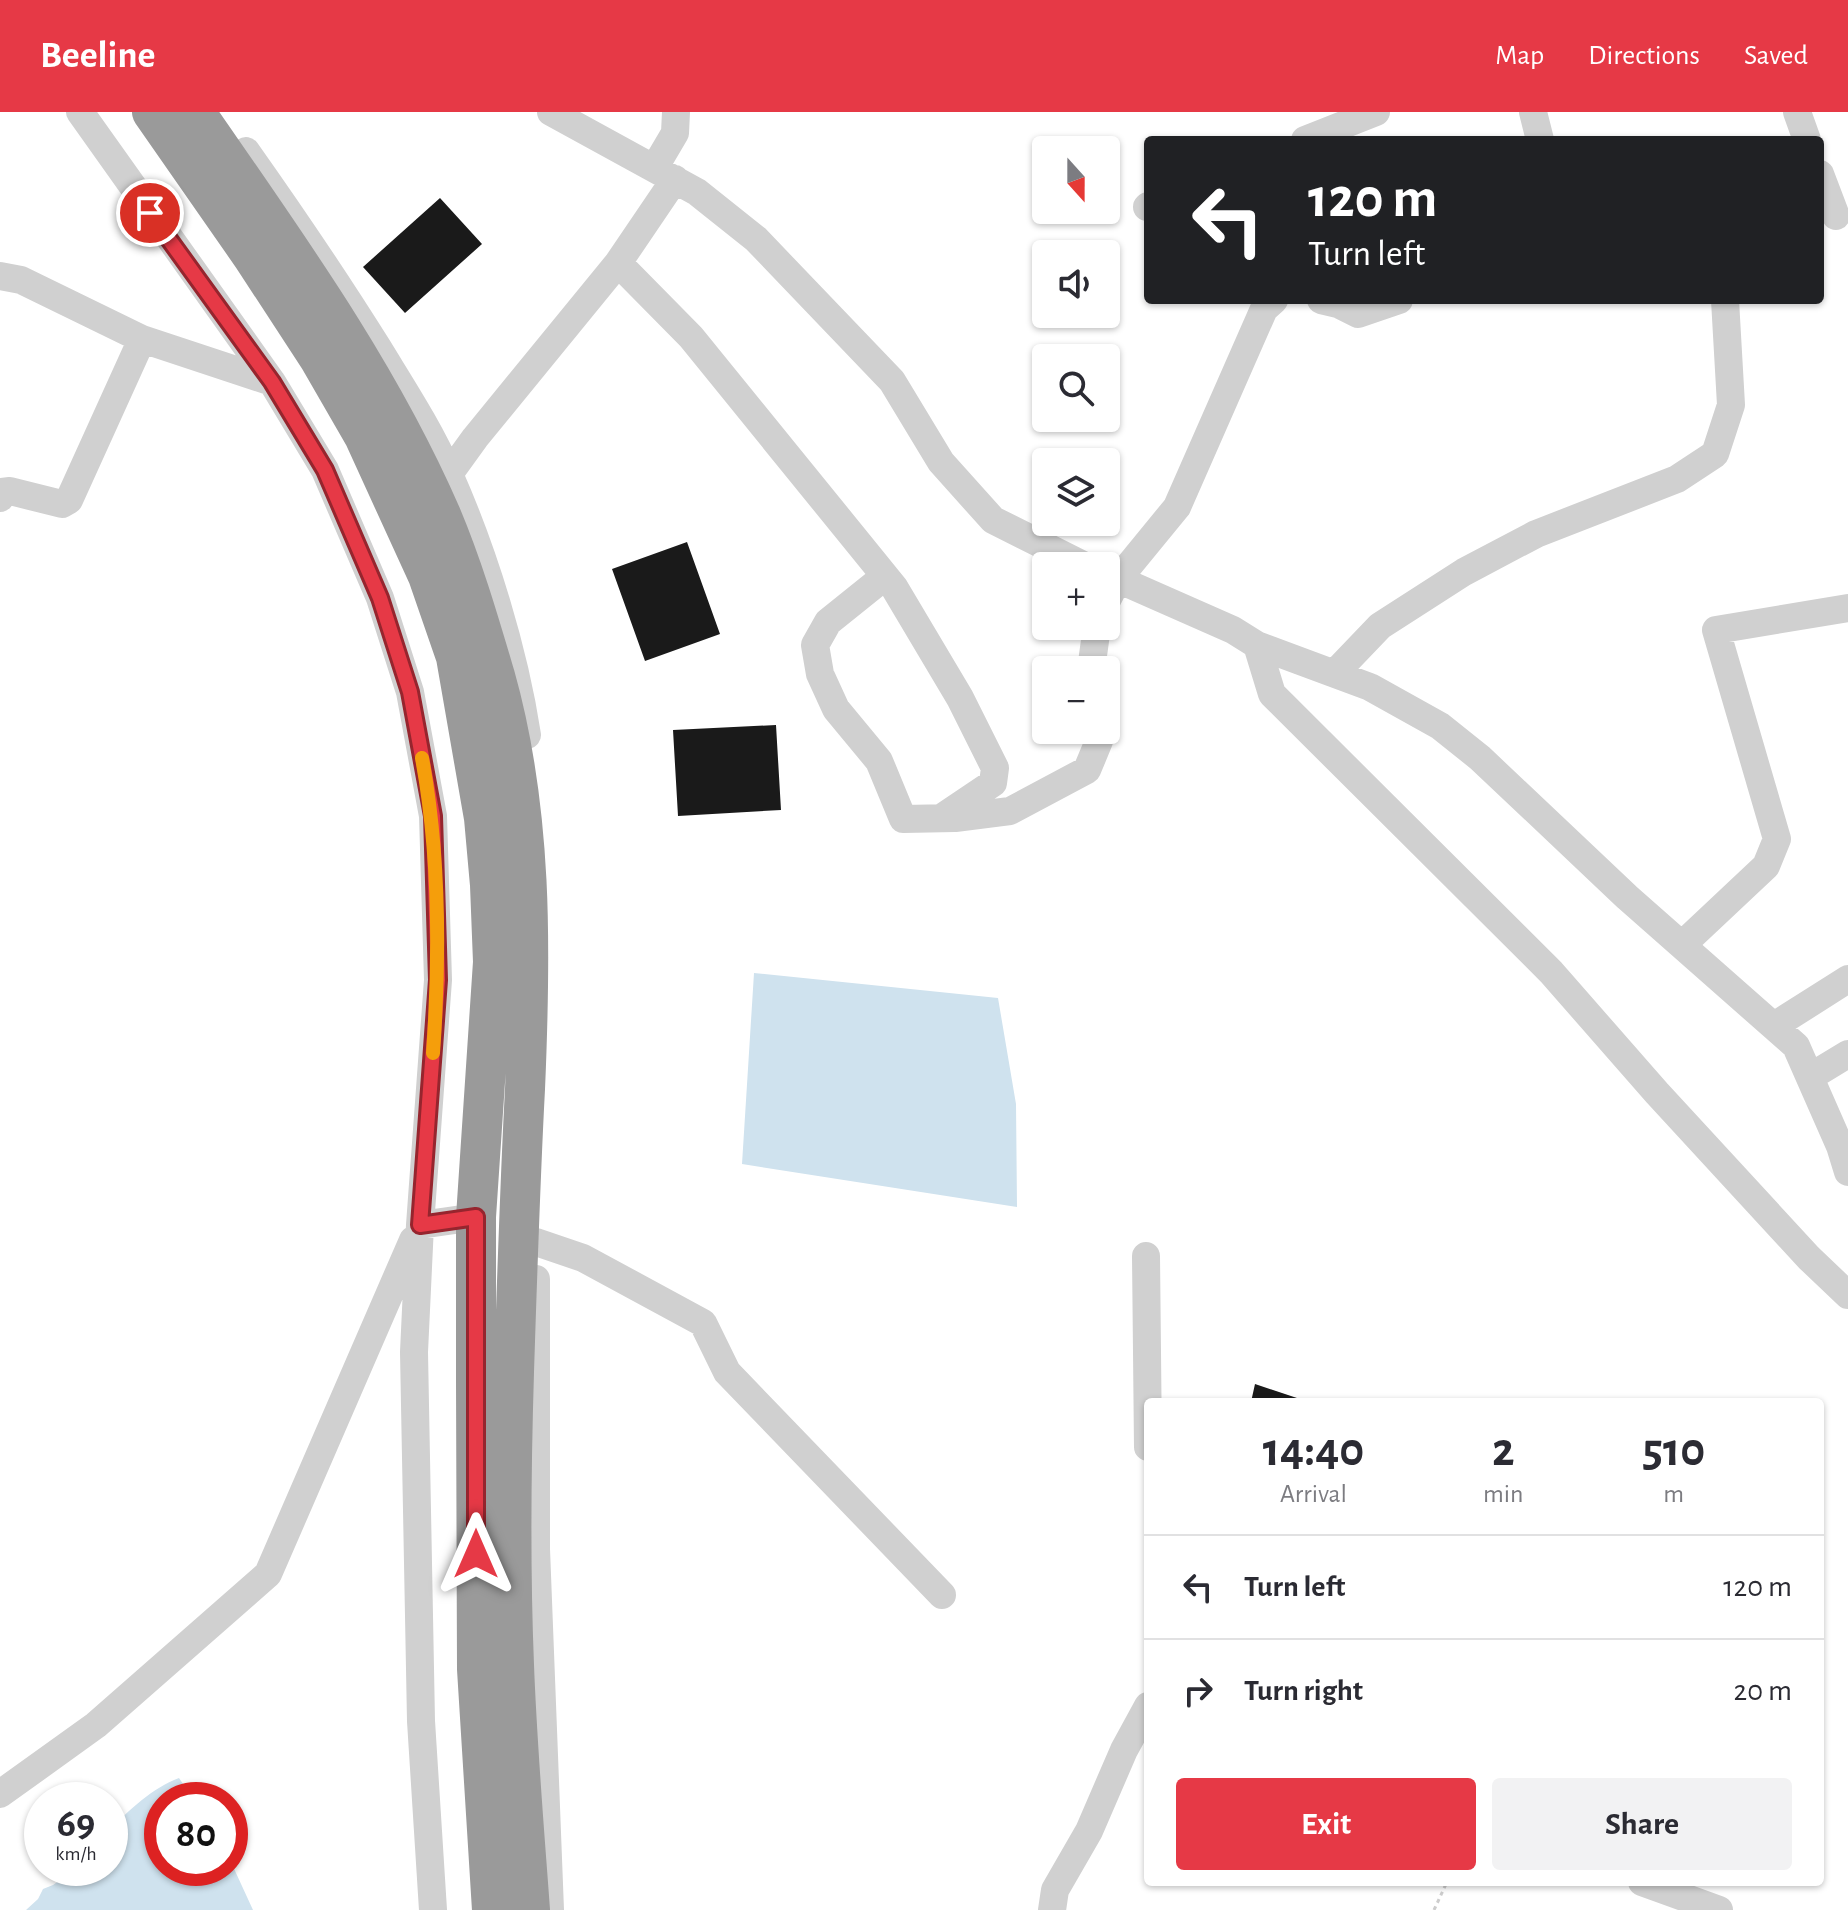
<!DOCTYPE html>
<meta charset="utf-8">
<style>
:root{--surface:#fff;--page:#f2f2f3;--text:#2b2b33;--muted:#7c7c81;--line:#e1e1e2;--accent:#e63946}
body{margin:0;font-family:"Alegreya Sans",sans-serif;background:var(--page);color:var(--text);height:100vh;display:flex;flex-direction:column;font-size:30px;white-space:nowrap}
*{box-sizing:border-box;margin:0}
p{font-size:26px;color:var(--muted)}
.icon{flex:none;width:44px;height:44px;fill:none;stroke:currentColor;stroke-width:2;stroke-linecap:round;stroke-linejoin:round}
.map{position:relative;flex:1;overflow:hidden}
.drawer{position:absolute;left:1144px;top:1286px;width:680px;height:488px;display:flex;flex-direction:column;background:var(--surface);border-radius:8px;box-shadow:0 2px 6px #0004}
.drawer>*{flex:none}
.top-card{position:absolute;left:1144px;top:24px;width:680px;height:168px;border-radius:8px;box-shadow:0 2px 6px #0004;background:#202124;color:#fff;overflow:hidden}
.needle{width:52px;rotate:159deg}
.controls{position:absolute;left:1032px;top:24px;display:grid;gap:16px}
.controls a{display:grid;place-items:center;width:88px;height:88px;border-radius:8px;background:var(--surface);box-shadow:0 2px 6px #0004;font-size:40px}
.speed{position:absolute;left:24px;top:1670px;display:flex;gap:16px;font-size:40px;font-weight:700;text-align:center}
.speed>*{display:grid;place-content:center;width:104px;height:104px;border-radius:50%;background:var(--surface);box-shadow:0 2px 6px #0004;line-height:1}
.speed small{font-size:20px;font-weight:400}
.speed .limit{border:12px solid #d22;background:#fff;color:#111}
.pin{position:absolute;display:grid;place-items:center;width:68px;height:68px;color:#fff;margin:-34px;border:4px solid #fff;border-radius:50%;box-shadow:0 2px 8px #0007}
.me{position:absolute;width:88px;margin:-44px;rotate:0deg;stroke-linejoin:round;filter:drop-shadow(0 0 6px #0008)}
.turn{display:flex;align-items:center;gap:28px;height:168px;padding:0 32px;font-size:36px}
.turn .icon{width:104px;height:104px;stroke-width:2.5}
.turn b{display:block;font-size:56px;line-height:68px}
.eta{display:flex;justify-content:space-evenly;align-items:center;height:136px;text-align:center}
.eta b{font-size:48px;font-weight:700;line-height:56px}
.primary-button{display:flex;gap:16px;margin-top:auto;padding:16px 32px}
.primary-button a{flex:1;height:92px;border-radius:8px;background:var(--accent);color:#fff;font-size:32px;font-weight:700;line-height:92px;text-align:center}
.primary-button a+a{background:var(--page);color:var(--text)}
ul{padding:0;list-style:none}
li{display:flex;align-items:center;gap:24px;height:104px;padding:0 32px;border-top:2px solid var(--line)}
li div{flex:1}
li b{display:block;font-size:30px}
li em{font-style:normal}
header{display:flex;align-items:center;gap:48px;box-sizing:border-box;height:112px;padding:0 40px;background:var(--accent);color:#fff}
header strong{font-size:38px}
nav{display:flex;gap:44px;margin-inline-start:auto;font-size:28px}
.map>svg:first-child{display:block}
.water{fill:#cfe2ee}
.building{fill:#1a1a1a}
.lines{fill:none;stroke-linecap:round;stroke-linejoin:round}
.path{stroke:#cdcdcd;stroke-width:3;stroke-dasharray:4 4;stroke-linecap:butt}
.minor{stroke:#d0d0d0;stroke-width:28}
.highway{stroke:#9a9a9a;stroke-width:40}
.route-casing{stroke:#96252e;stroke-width:20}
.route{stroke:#e63946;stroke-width:14}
.slow{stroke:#f59e0b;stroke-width:14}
</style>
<header>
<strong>Beeline</strong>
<nav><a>Map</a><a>Directions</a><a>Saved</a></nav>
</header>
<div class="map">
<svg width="1848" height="1798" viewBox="0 0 1848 1798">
<rect width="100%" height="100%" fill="#fff"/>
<path class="water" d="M754,861L998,886L1016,992L1017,1095L742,1052Z
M179,1666L194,1688H162V1756H230V1748L253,1798H26L38,1787L43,1777L53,1773L77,1756H110V1717C131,1697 152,1676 179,1666Z"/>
<path class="building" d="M440,86L482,132L405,201L363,155Z
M687,430L720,522L645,549L612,457Z
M776,613L781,698L678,704L673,618Z
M1255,1272L1300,1287V1290H1251Z"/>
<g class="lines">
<path class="path" d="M1434,1798L1447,1770"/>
<path class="minor" d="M80,0L272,270L325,358L380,486L410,580L433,704L438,868L420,1113L414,1240L421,1609L433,1798
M551,0L697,80L756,127L892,269L941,350L993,408L1085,454
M1533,0L1540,28
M1797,0L1807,28
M1305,28L1376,0
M246,39C292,104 336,169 378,236C403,277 430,318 449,362C484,441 514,538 527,623
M655,55L675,21L676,0
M1820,62L1836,104
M1147,95L1148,94
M618,151L675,67
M0,164L21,168L142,227L272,270
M1321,188L1338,192L1358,202L1399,188
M449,362L475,326L618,151L691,225L894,475L960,586L995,656L993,671L941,706
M0,386L2,380L10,379L62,392L69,388L142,227
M1106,462L1233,518L1257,533L1370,575L1440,614L1480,646L1627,785L1796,934L1840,1034L1848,1060
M884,465L828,510L815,533L820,562L836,597L879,649L903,707L955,706L1010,699L1087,658L1099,629L1098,618
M1106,490L1118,467L1177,395L1264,197L1274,188
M1257,533L1272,582L1551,860L1657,981L1809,1146L1848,1183
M1091,558L1097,514
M1335,561L1380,514L1464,460L1536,422L1677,367L1715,342L1731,293L1725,188
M1682,833L1766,754L1777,727L1716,518L1848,496
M1774,914L1848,867
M1810,965L1848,942
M420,1113L476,1105
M536,1130L583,1146L703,1211L727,1260L942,1483
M1146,1144L1148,1335
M536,1167V1437L550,1798
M0,1682L96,1613L268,1462L413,1128
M1642,1770L1719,1798
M1052,1798L1055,1778L1089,1719L1124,1638L1148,1594"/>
<path class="highway" d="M152,0L253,145L319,246L364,324L428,464L456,545L484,706L490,773L493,850L476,1105V1268L477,1557L492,1798
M195,0C284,129 378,258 441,403C463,455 479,510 495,564C533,699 531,838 525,977C520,1071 517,1166 514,1260C511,1357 510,1455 514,1553C517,1635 524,1716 530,1798"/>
</g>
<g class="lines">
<defs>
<path id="route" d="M150,101L272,270L325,358L380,486L410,580L433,704L438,868L420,1113L476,1105V1442"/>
</defs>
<use href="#route" class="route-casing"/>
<use href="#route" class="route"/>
<path class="slow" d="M422,646C440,743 440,843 433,941"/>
</g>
</svg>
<div class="controls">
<a><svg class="needle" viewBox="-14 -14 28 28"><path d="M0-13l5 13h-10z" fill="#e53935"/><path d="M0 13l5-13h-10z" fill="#7c7c81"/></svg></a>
<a><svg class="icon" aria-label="sound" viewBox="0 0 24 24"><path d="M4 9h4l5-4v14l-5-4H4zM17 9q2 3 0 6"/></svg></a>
<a><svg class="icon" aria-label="search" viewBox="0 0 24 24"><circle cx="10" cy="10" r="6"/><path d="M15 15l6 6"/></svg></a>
<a><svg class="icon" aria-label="layers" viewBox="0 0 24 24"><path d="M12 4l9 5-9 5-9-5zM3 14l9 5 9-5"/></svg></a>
<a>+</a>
<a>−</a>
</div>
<div class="speed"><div>69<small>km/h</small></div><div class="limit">80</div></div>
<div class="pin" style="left:150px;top:101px;background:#d93025"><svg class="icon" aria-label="arrive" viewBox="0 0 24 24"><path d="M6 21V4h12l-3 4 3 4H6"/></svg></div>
<svg class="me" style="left:476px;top:1442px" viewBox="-20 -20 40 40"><path d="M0-17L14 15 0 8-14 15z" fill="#e63946" stroke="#fff" stroke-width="4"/></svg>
<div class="top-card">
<div class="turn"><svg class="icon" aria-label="left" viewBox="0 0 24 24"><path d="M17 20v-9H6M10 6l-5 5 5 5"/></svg><div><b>120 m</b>Turn left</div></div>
</div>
<section class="drawer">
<div class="eta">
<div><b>14:40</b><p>Arrival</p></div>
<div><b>2</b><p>min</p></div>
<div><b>510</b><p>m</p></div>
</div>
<ul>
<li><svg class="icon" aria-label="left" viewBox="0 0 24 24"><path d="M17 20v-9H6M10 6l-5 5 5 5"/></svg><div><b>Turn left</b></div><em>120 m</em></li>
<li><svg class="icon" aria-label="right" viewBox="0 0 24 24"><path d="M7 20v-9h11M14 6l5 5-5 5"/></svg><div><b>Turn right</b></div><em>20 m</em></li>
</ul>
<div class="primary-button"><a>Exit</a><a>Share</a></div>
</section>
</div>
